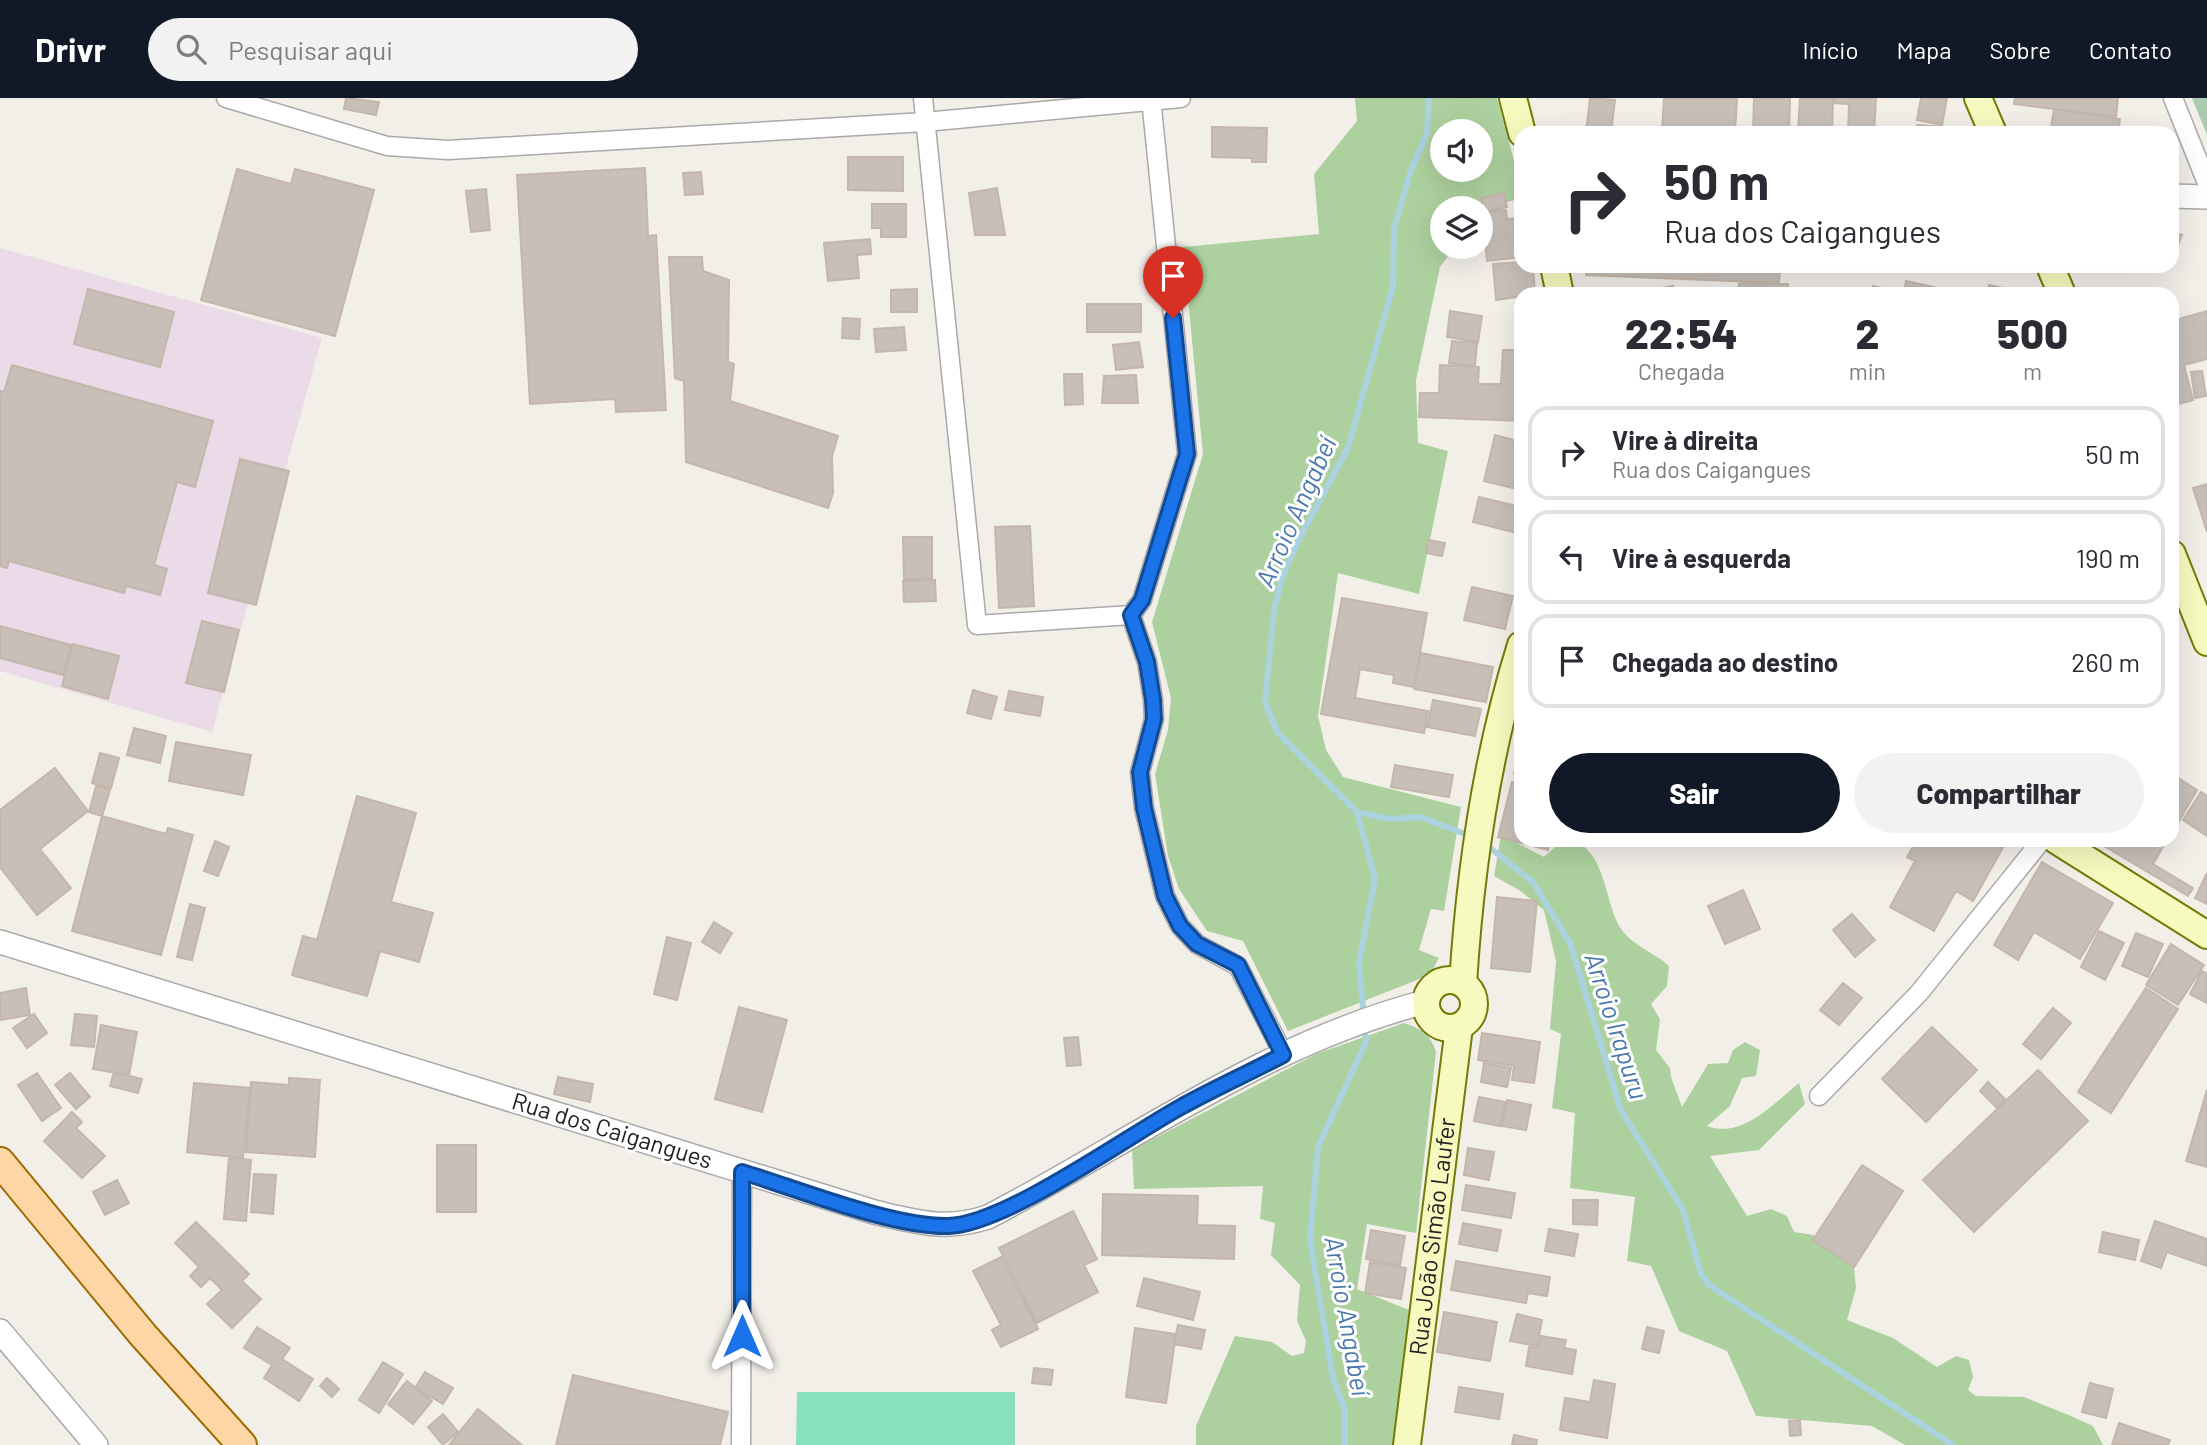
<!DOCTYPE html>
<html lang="pt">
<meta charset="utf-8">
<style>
:root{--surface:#fff;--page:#f2f2f3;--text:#2b2b33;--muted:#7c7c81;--line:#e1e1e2;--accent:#111827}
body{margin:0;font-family:Barlow,sans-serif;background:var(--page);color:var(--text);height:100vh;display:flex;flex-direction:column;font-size:26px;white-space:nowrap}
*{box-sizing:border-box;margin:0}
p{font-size:23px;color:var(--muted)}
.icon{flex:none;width:38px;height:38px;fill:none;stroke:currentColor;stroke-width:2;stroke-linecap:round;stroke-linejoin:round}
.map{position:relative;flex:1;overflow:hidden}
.sheet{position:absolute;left:1514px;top:189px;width:665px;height:560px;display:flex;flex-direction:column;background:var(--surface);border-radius:21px;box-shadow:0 7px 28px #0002}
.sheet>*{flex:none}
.banner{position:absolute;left:1514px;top:28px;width:665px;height:147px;border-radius:21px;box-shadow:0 7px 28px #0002;background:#fff;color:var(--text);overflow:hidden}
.buttons{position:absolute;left:1430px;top:21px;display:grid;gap:14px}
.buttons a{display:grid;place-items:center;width:63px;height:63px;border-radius:50%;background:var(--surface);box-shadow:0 7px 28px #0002;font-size:35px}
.pin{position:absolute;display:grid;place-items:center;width:60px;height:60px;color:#fff;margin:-72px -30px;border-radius:50% 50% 50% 0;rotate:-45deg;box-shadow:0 0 7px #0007}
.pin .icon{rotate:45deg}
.me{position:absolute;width:77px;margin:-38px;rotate:0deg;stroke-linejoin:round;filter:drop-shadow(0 0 5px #0008)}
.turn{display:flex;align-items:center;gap:24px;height:147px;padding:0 35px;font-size:32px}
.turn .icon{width:91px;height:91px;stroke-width:2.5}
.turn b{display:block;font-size:49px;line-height:60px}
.eta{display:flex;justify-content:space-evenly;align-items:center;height:119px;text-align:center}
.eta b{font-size:42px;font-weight:800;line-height:49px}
.action{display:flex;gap:14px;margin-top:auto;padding:14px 35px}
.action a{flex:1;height:80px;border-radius:42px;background:var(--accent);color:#fff;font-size:28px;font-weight:800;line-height:80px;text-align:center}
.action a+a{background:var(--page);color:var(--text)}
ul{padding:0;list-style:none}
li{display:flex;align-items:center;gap:21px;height:94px;margin:0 14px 10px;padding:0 21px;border:4px solid var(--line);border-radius:21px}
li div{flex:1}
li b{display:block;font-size:26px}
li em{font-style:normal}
header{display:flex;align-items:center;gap:42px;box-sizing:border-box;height:98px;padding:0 35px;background:var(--accent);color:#fff}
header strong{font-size:33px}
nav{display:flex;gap:38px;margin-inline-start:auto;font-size:24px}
.search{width:490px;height:63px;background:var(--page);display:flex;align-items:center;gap:18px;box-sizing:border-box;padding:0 24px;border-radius:38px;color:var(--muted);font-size:26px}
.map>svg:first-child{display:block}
.industrial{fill:#ebdbe8}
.forest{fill:#add19e;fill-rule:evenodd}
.cemetery{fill:#aacbaf}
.pitch{fill:#88e0be}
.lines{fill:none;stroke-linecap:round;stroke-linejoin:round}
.stream{stroke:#aad3df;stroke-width:6}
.building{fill:#c7bfb8;stroke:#c4b6ab;stroke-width:2}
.minor-casing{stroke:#a9a9a9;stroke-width:21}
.tertiary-casing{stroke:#a9a9a9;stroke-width:26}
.secondary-casing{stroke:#707d05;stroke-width:30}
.primary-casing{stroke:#a06b00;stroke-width:32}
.minor{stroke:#fff;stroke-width:18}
.tertiary{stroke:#fff;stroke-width:23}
.secondary{stroke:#f7fabf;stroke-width:26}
.primary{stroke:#fcd6a4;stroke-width:28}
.route-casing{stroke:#114b97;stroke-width:18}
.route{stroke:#1a73e8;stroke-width:12}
.labels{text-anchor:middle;stroke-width:6;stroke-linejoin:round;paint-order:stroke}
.street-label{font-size:24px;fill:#222;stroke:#fff}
.water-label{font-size:26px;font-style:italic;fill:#4a7aab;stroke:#fff}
</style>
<header>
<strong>Drivr</strong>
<div class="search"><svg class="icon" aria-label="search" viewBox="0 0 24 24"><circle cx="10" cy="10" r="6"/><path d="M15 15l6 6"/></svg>Pesquisar aqui</div>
<nav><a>Início</a><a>Mapa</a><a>Sobre</a><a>Contato</a></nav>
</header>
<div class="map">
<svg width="2207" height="1347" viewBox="0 0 2207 1347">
<rect width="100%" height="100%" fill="#f2efe9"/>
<path class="industrial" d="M0,150L322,240L212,634L0,573Z"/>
<path class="forest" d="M1355,0H1497L1521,89V101L1475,110H1442V149H1455L1440,169L1416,282L1418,345L1448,353L1419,496L1338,475L1318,618L1326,652L1343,679L1461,709L1444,813L1431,811L1419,852L1439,860L1431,875L1417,882L1288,933L1243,843L1207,833L1179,791L1168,758L1155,676L1168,632L1171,600L1152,524L1203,356L1183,149L1319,136L1314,76L1357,23ZM1442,33H1480V72H1442Z
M1501,737L1544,759L1563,742C1607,742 1603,806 1622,832C1633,848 1654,854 1669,868L1667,888L1651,906L1660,921L1656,952L1670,970L1671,979L1682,1009L1708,966L1728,965L1733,952L1745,944L1760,952L1756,978L1742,980L1730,1008L1707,1028C1742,1041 1773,1006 1799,985L1805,1006L1759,1052L1710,1058L1747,1118L1771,1111L1787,1118L1794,1134L1813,1137L1854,1169L1856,1190L1847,1222L1893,1240L1937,1269L1956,1258L1969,1262L1973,1279L1968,1292L1976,1298L2024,1299L2071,1318L2093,1328L2103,1347H1905L1872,1328L1756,1318L1727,1253L1679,1233L1651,1168L1627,1163L1635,1099L1570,1090L1575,1015L1552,1010L1561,936L1550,931L1556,863L1544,812L1519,792L1494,778Z
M1404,925C1421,931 1431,936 1436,954L1416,1135L1367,1126L1357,1191L1409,1212L1393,1347H1196V1328L1235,1238L1272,1244L1292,1258L1304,1255L1306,1243L1297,1223L1300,1187L1271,1157L1275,1125L1260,1121L1263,1088L1134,1091L1132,1052L1316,956Z"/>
<path class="cemetery" d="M2192,0H2207V37Z"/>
<path class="pitch" d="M797,1294H1015V1347H796Z"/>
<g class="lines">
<path class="stream" d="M1357,714L1390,721L1420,719L1473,739
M1485,746L1533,784L1570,845L1621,1012L1683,1112L1701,1176L1709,1187L1953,1347
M1345,1347V1312L1333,1281L1310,1142L1318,1049L1366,944L1359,865L1375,781L1357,714L1278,635L1265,605L1274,513L1281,483L1296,447L1348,350L1393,188L1394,131L1410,75L1427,35L1429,0"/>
</g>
<path class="building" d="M346,0L379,4L376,17L344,11Z
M1590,0L1615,2L1611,35H1586Z
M1664,0H1737L1735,35H1662Z
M1754,0H1790L1789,35H1753Z
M1800,0H1833L1832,35H1798Z
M1834,0H1876L1874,35H1848L1849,6L1834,5Z
M1921,0H1947L1942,27L1917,22Z
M2015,0H2118L2116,19L2014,6Z
M2054,11L2120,21L2118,35H2050Z
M1917,27L1956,30L1955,35H1917Z
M1212,29L1267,30L1266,64H1252V60L1212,59Z
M848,59H903V93L848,92Z
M645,70L648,138L656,137L666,312L616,314L615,301L530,306L517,77Z
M237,71L291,86L295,71L374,92L335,238L201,202Z
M701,74L703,96L685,97L683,75Z
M997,90L1005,137H975L969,95Z
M486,91L490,132L471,134L466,93Z
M1504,95L1507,109L1484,114L1481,100Z
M872,106H906V139H881V130H872Z
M1506,112L1507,121L1519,120L1521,159L1487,163L1482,114Z
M2172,134L2182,137L2175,155L2172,153Z
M870,141L871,156L857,157L859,180L828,183L824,145Z
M669,159H702L703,173L729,182L728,264L734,266L730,303L838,338L832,358L833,395L828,410L686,364L684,283L675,280Z
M1521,164V168H1533L1535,196L1496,202L1493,166Z
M1586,168H1780L1779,185L1586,177Z
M1906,183L1934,189L1932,196H1871L1873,188L1904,195Z
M1739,185L1788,186V196H1739Z
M1989,187L2019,193L2018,196H1987Z
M1673,188L1674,196H1628Z
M88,191L174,214L160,269L74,246Z
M917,191V214H891V192Z
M1087,206H1141V234H1087Z
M1450,213L1482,218L1478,244L1447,239Z
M2207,213V261L2184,267L2193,302L2172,308V223Z
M843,220L860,221L859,241L842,240Z
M904,229L906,252L876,254L874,231Z
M1452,243L1477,245L1475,268L1449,265Z
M1139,244L1143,269L1116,272L1113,247Z
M1503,252H1521V323L1419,319L1420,295H1439L1440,267L1479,269L1478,286H1501Z
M12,267L213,323L195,389L177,384L154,467L167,471L160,497L126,488L124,495L9,463L7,470L0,468V293L4,294Z
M2202,273L2206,298L2195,300L2191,274Z
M1064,276H1082L1083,306L1065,307Z
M1136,277L1138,305H1102L1104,278Z
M1495,337L1521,344V392L1484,383Z
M240,361L289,373L256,507L208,495Z
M2207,386V434L2193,390Z
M1479,399L1521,409L1517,435L1473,424Z
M1030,428L1034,508L999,510L995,429Z
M903,439H932V480L904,481Z
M1429,442L1445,445L1442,458L1426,455Z
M935,482L936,503L904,504L903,483Z
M1472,489L1513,498L1505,531L1464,522Z
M1342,500L1427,515L1414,589L1393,585L1394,577L1360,571L1355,600L1428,613L1424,635L1321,616Z
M202,523L239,532L224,594L186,585Z
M0,528L71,547L63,577L0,560Z
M73,546L119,558L108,601L62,588Z
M1421,555L1493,569L1486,604L1414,591Z
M973,592L997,599L991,621L967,615Z
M1009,593L1043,599L1040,618L1005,612Z
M1433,602L1481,611L1475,638L1427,629Z
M134,630L166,638L160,665L127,657Z
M176,644L251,657L243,697L169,683Z
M1521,644V678L1514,676Z
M100,655L119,660L111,690L92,685Z
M1395,667L1453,677L1449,699L1391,689Z
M55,670L88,713L40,751L71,790L37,817L0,769V712Z
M2172,676L2197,692L2172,735Z
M1512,684L1521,686V742H1551L1548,752L1498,739Z
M96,688L110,692L102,718L89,714Z
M2201,694L2207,698V738L2183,722Z
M357,698L416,715L391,804L433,815L419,864L380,853L367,898L292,877L303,838L317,842Z
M102,718L166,736L168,730L193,737L161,857L72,833Z
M1917,742H2007L1973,803L1956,793L1934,833L1890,809L1915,763L1907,759Z
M2094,742H2167L2153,766L2193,790L2188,798Z
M215,743L229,749L218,778L204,773Z
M2042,764L2113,805L2080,861L2034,834L2018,862L1994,847Z
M2207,775V806L2195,800Z
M1743,792L1760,831L1725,846L1708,808Z
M1497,799L1537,803L1530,874L1491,870Z
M190,806L205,810L192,862L177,859Z
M1852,816L1875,842L1855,859L1833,832Z
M714,824L732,835L720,855L702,844Z
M2099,833L2124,845L2105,882L2081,869Z
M2136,835L2163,846L2148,879L2122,868Z
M667,839L691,845L677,902L654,896Z
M2171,846L2204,867L2178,907L2146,887Z
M2202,873L2207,876V905L2190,896Z
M1843,885L1862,900L1839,927L1820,912Z
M26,890L30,917L0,922V895Z
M2146,890L2178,911L2111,1015L2078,994Z
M739,909L787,922L762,1014L715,1001Z
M2053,910L2071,925L2041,961L2023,946Z
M34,916L47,935L27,950L13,930Z
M75,916L97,918L94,949L71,947Z
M101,927L137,934L129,977L93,971Z
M1932,929L1977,972L1926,1024L1882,981Z
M1482,935L1540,944L1534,985L1512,982L1514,968L1478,962Z
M1078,939L1081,967L1067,968L1064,940Z
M1484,965L1511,970L1507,989L1481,984Z
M2038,972L2088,1023L1974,1134L1923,1082Z
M114,974L142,981L138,995L110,988Z
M37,975L61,1010L42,1023L18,987Z
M70,975L90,999L76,1011L55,987Z
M558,979L593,986L590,1004L554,996Z
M289,980L320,982L315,1059L246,1054L251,984L289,987Z
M1988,984L2005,1001L1997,1010L1980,993Z
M194,985L250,990L243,1060L187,1054Z
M2207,992V1069L2186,1063Z
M1479,999L1505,1004L1500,1028L1474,1023Z
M1507,1002L1531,1007L1526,1032L1502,1028Z
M72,1014L82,1024L76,1030L105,1058L82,1080L44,1043Z
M437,1047H476V1114H437Z
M1468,1050L1494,1054L1489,1082L1464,1077Z
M229,1059L251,1062L246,1123L224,1121Z
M1862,1067L1903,1093L1854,1169L1813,1142Z
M254,1076L276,1077L273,1116L251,1114Z
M117,1082L129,1105L105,1117L93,1094Z
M1466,1087L1515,1095L1511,1120L1462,1112Z
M1103,1096L1198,1098L1197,1127L1235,1128L1234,1161L1102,1157Z
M1573,1102H1598L1597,1127L1573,1126Z
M1073,1113L1097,1161L1084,1167L1098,1194L1037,1225L999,1150Z
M2155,1123L2207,1141V1168L2167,1154L2161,1170L2141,1163Z
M196,1124L249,1176L242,1183L261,1201L232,1230L207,1206L222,1192L210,1180L201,1189L190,1178L199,1169L175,1145Z
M1463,1125L1501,1132L1497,1153L1459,1146Z
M1549,1131L1578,1136L1574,1158L1545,1153Z
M1371,1132L1405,1138L1400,1167L1366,1161Z
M2103,1134L2139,1142L2135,1162L2099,1154Z
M1001,1159L1038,1231L1001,1249L992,1232L1001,1227L973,1173Z
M1456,1163L1550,1179L1547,1198L1528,1195L1526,1205L1451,1192Z
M1370,1164L1406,1170L1401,1201L1365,1195Z
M1144,1180L1200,1194L1193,1222L1137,1208Z
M1444,1214L1497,1224L1490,1263L1437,1254Z
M1517,1216L1542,1222L1537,1248L1510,1243Z
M1178,1227L1205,1232L1201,1251L1174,1246Z
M257,1229L290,1250L282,1261L313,1281L299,1303L264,1280L272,1267L244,1250Z
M1647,1229L1664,1233L1659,1255L1642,1251Z
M1135,1230L1176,1236L1166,1305L1126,1299Z
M1541,1238L1566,1242L1564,1250L1576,1252L1572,1276L1526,1268L1529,1249L1539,1250Z
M383,1264L403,1276L379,1315L359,1302Z
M1034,1270L1053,1272L1051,1287L1032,1285Z
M425,1274L453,1290L443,1306L415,1290Z
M573,1277L728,1314L720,1347H556Z
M327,1280L339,1291L332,1299L320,1288Z
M1594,1282L1615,1286L1607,1340L1560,1332L1565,1300L1590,1304Z
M407,1283L432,1303L413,1326L388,1306Z
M2090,1285L2113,1291L2106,1320L2082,1314Z
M1459,1289L1503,1296L1499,1321L1455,1314Z
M478,1311L522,1347H449Z
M443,1316L458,1334L443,1347L428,1329Z
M1800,1322L1801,1337L1790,1338L1789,1323Z
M2119,1325L2170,1342L2168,1347H2112Z
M1514,1337L1537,1342L1536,1347H1512Z"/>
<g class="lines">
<defs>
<path id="minor" d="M226,0L387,48L448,52L925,24L1181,0
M923,0L977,527L1131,517L1142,502L1187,356L1151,0
M2173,0L2207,85
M1131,517L1147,564L1153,602L1154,621L1140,674L1144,710L1165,798L1180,828L1197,846L1238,868L1284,957
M1819,998L1919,895L2042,742
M741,1347L742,1074"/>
<path id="tertiary" d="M2172,98L2207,99
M0,844L874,1114C917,1124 945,1133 988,1119C1132,1044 1266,945 1425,904
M0,1233L96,1347"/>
<g id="secondary">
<path d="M1513,0L1522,35"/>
<path d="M1978,0L1993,35"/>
<path d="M1554,168L1560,196"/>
<path d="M2050,168L2062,196"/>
<path d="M2172,456L2207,544"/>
<path d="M2056,742L2207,837"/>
<circle cx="1450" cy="906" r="24"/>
<path d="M1463,886C1470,772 1487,656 1521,547"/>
<path id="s1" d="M1407,1347L1459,929"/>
</g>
<path id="primary" d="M0,1064L143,1237L242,1347"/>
</defs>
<use href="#minor" class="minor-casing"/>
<use href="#tertiary" class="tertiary-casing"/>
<use href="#secondary" class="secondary-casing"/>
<use href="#primary" class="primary-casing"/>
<use href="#minor" class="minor"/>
<use href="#tertiary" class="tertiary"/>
<use href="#secondary" class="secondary"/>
<use href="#primary" class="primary"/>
</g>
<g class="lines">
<defs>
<path id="route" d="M742,1238V1074C798,1091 892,1129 948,1128C1004,1127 1125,1040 1179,1010C1213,991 1249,975 1283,957L1238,867L1197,846L1180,828L1165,798L1144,710L1140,674L1154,621L1153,602L1147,564L1131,517L1142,502L1187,356L1173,220"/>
</defs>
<use href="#route" class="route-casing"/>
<use href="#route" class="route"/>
</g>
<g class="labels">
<g class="street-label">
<text transform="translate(612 1033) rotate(17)" y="8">Rua dos Caigangues</text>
<text dy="8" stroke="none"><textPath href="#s1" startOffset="210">Rua João Simão Laufer</textPath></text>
</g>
<g class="water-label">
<text transform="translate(1296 414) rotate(-66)" y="9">Arroio Angabeí</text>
<text transform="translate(1616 928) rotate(72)" y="9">Arroio Irapuru</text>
<text transform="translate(1347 1218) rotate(80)" y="9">Arroio Angabeí</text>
</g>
</g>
</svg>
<div class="buttons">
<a><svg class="icon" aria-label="sound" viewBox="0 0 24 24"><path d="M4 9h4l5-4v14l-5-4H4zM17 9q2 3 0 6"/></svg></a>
<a><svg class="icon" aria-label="layers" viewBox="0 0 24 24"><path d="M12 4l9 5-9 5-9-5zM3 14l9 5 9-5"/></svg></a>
</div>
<div class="pin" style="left:1173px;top:220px;background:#d93025"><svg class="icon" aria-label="arrive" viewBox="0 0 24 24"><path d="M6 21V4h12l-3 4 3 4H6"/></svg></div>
<svg class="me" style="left:742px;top:1238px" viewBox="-20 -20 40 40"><path d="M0-17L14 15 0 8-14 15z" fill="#1a73e8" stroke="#fff" stroke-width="4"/></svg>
<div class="banner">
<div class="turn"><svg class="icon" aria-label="right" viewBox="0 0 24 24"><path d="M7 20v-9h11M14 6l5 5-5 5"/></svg><div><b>50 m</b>Rua dos Caigangues</div></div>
</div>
<section class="sheet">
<div class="eta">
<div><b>22:54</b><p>Chegada</p></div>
<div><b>2</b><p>min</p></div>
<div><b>500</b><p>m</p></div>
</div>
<ul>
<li><svg class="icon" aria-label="right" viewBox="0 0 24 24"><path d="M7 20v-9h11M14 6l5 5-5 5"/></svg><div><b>Vire à direita</b><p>Rua dos Caigangues</p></div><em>50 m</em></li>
<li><svg class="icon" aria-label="left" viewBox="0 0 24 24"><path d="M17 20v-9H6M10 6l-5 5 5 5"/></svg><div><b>Vire à esquerda</b></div><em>190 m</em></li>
<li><svg class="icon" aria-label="arrive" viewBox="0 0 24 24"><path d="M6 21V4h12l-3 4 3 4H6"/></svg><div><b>Chegada ao destino</b></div><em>260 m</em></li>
</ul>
<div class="action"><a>Sair</a><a>Compartilhar</a></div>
</section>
</div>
